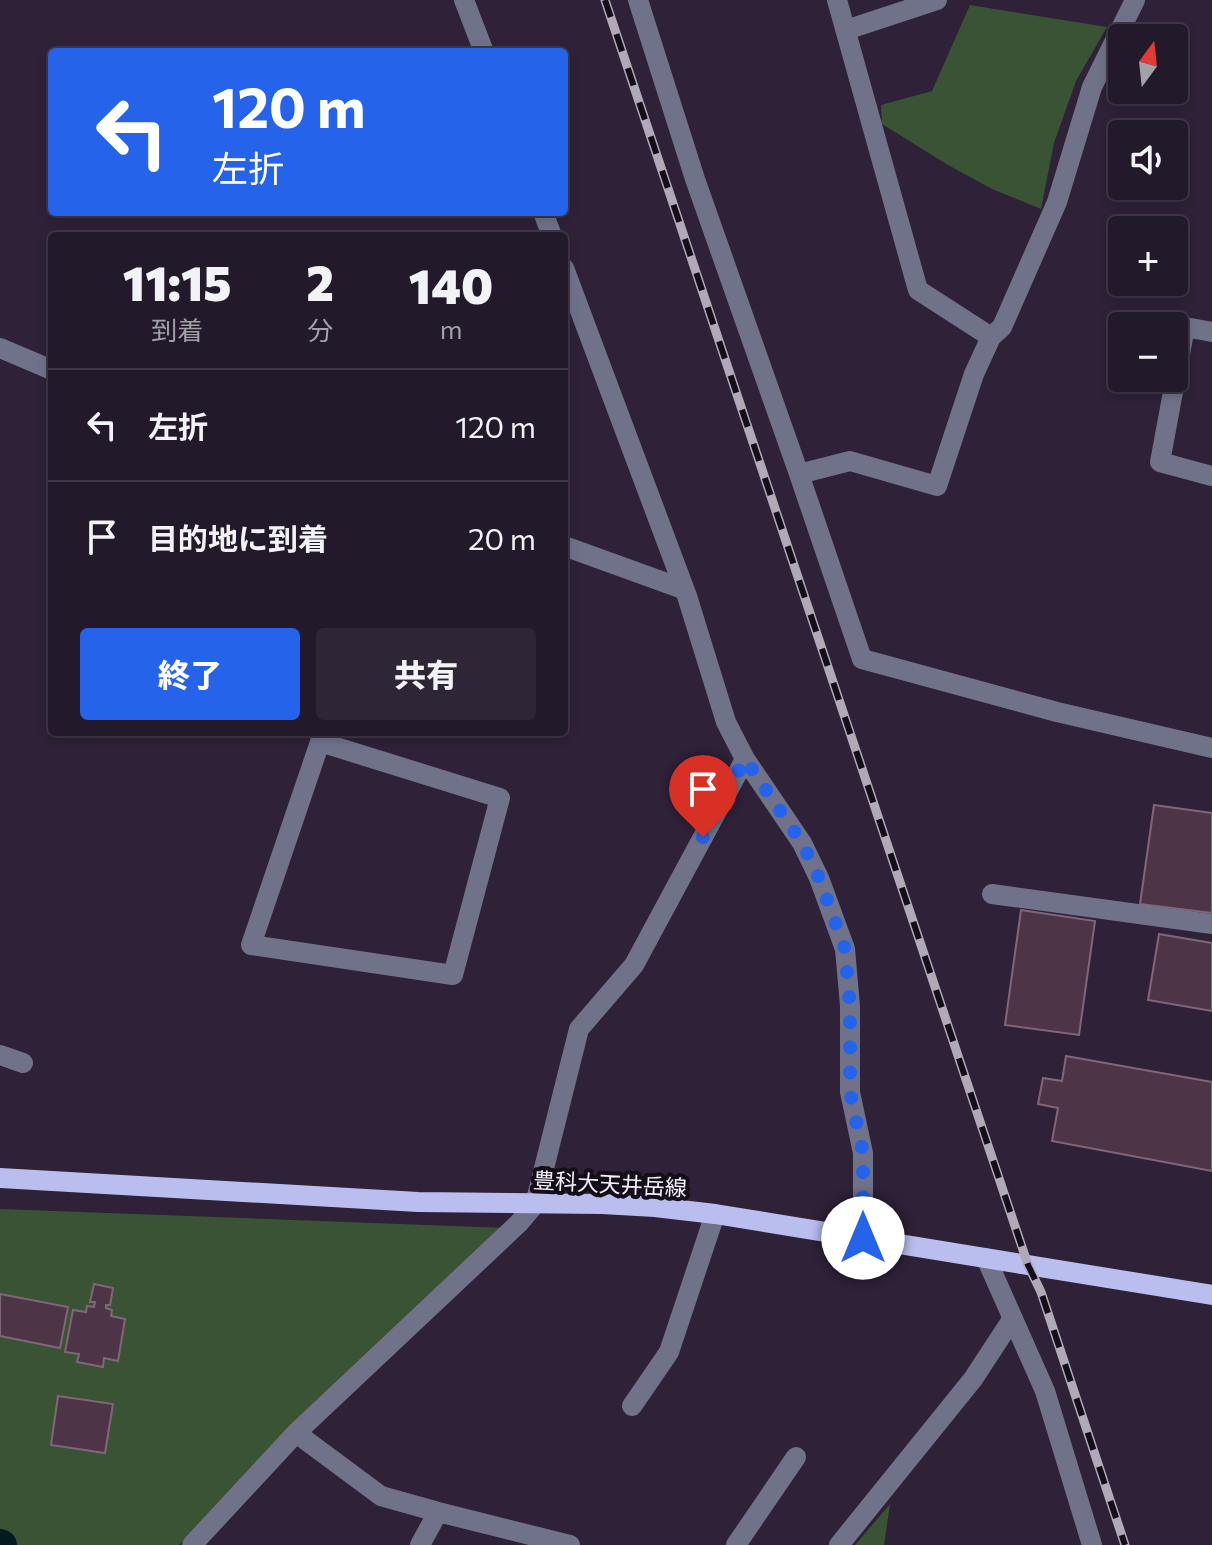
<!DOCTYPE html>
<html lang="ja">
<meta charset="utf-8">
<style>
:root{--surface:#22192a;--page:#2e2636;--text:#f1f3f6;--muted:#a2a0a8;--line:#3f3847;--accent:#2563eb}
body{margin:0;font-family:Commissioner,"Noto Sans JP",sans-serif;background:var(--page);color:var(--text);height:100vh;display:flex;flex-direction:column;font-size:30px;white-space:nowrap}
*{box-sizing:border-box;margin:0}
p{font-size:26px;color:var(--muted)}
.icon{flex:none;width:44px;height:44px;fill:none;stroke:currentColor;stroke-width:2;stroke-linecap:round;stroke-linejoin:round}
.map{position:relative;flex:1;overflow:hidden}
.side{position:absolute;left:48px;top:232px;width:520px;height:504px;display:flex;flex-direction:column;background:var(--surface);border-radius:8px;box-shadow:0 4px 12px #0003,0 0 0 2px var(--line)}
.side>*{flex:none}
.banner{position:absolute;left:48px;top:48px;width:520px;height:168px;border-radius:8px;box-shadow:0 4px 12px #0003,0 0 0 2px var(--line);background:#2563eb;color:#fff;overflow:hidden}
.needle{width:52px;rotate:15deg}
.fabs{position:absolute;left:1108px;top:24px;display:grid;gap:16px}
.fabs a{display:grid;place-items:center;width:80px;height:80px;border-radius:8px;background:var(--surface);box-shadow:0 4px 12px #0003,0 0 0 2px var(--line);font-size:40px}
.pin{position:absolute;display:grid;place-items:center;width:68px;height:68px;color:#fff;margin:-82px -34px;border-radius:50% 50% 50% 0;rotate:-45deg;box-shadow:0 0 8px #0007}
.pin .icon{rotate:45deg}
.me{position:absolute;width:88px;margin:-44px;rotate:0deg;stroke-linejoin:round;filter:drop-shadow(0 0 6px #0008)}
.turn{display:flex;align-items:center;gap:28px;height:168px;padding:0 32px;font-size:36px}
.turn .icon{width:104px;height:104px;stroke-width:2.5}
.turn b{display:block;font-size:56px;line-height:68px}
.eta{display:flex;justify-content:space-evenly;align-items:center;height:136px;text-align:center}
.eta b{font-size:48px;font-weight:800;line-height:56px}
.primary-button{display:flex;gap:16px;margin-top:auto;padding:16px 32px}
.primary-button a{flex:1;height:92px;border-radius:8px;background:var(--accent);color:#fff;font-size:32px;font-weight:800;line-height:92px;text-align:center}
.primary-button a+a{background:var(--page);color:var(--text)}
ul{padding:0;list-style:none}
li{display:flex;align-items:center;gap:24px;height:112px;padding:0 32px;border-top:2px solid var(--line)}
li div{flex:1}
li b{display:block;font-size:30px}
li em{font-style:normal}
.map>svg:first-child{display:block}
.green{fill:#3a5334}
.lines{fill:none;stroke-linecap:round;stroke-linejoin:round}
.canal{stroke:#031a21;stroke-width:30}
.building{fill:#4d3547;stroke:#81667a;stroke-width:2}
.minor{stroke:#70728a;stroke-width:20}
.major{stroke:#babeef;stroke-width:20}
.rail-casing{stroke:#b1a8b8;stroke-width:9}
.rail{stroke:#130e18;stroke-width:6;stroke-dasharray:18;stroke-linecap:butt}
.route{stroke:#2563eb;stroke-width:14;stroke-dasharray:0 25.2}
.labels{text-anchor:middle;stroke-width:8;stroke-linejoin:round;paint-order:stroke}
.street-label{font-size:22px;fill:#f7f0fd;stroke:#130e18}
</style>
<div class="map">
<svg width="1212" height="1545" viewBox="0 0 1212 1545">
<rect width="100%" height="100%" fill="#2e2138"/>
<path class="green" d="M970,5L1107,27L1076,81L1054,143L1041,209L992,189L948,165L882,124L881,105L932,91Z
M0,1209L506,1228L289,1431L179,1545H0Z
M890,1504L884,1545H855Z"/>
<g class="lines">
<path class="canal" d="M0,1544L2,1545"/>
</g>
<path class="building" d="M1154,805L1212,813V913L1140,904Z
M1021,910L1095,921L1079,1035L1005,1025Z
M1159,934L1212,943V1011L1148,1000Z
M1066,1056L1212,1082V1171L1052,1141L1058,1108L1038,1104L1043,1078L1062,1081Z
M94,1284L113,1288L110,1305H106V1308L112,1310L111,1316L125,1319L118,1361L104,1358L103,1367L77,1362L79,1354L65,1352L73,1310L86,1312L87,1306L94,1307L95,1302H90Z
M0,1294L68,1307L60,1348L0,1336Z
M58,1396L113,1404L105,1453L51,1445Z"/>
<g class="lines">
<path class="minor" d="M464,0L484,52
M638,0L695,179L799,474L862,659L1057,712L1212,748
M837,0L918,290L991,337
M846,30L937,0
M543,212L552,236
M564,268L687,596L726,722L745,759L802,843L819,878L845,949L850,1006V1092L863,1153V1238
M1212,332L1185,327L1160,462L1212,476
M0,348L52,370
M799,474L850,461L937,486L974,374L991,337L1002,327L1057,202L1092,87L1135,0
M564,546L683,589
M320,742L500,798L453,975L251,945L320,742L323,732
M992,894L1212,924
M0,1055L23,1063
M986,1258L1045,1391L1092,1545
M632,1406L669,1352L715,1214
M296,1433L381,1496L438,1512L570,1545
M192,1545L296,1433L519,1223L535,1204L579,1029L634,965L745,759
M420,1545L438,1512
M736,1545L796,1457
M839,1545L973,1379L1013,1318"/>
<path class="major" d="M0,1178L418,1202L602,1204L655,1207L715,1214L1212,1295"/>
<defs>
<path id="rail" d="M605,0L1028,1265L1041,1292L1125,1545"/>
</defs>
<use href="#rail" class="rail-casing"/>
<use href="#rail" class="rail"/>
</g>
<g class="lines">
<path class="route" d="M703,837L745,759L802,843L819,878L845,949L850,1006V1092L863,1153V1238"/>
</g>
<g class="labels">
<g class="street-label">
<text transform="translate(610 1184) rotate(3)" y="8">豊科大天井岳線</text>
</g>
</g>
</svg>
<div class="fabs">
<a><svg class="needle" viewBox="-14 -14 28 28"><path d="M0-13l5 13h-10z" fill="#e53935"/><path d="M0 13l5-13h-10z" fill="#a2a0a8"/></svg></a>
<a><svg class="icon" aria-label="sound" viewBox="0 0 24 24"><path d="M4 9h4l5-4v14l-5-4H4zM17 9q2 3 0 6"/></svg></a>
<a>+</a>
<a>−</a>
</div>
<div class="pin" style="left:703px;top:837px;background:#d93025"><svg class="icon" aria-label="arrive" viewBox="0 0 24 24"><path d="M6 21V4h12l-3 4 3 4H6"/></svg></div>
<svg class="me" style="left:863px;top:1238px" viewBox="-20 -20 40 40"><circle r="19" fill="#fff"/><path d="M0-13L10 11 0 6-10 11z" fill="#2563eb"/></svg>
<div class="banner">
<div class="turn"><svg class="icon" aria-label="left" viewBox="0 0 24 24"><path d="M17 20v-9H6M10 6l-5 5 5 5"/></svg><div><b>120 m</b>左折</div></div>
</div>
<section class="side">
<div class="eta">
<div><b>11:15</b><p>到着</p></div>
<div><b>2</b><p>分</p></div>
<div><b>140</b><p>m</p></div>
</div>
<ul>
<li><svg class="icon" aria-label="left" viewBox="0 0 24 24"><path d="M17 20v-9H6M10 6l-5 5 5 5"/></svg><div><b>左折</b></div><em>120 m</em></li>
<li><svg class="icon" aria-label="arrive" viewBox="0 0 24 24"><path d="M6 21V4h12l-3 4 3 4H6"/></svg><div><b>目的地に到着</b></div><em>20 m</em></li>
</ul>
<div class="primary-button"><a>終了</a><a>共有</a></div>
</section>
</div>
